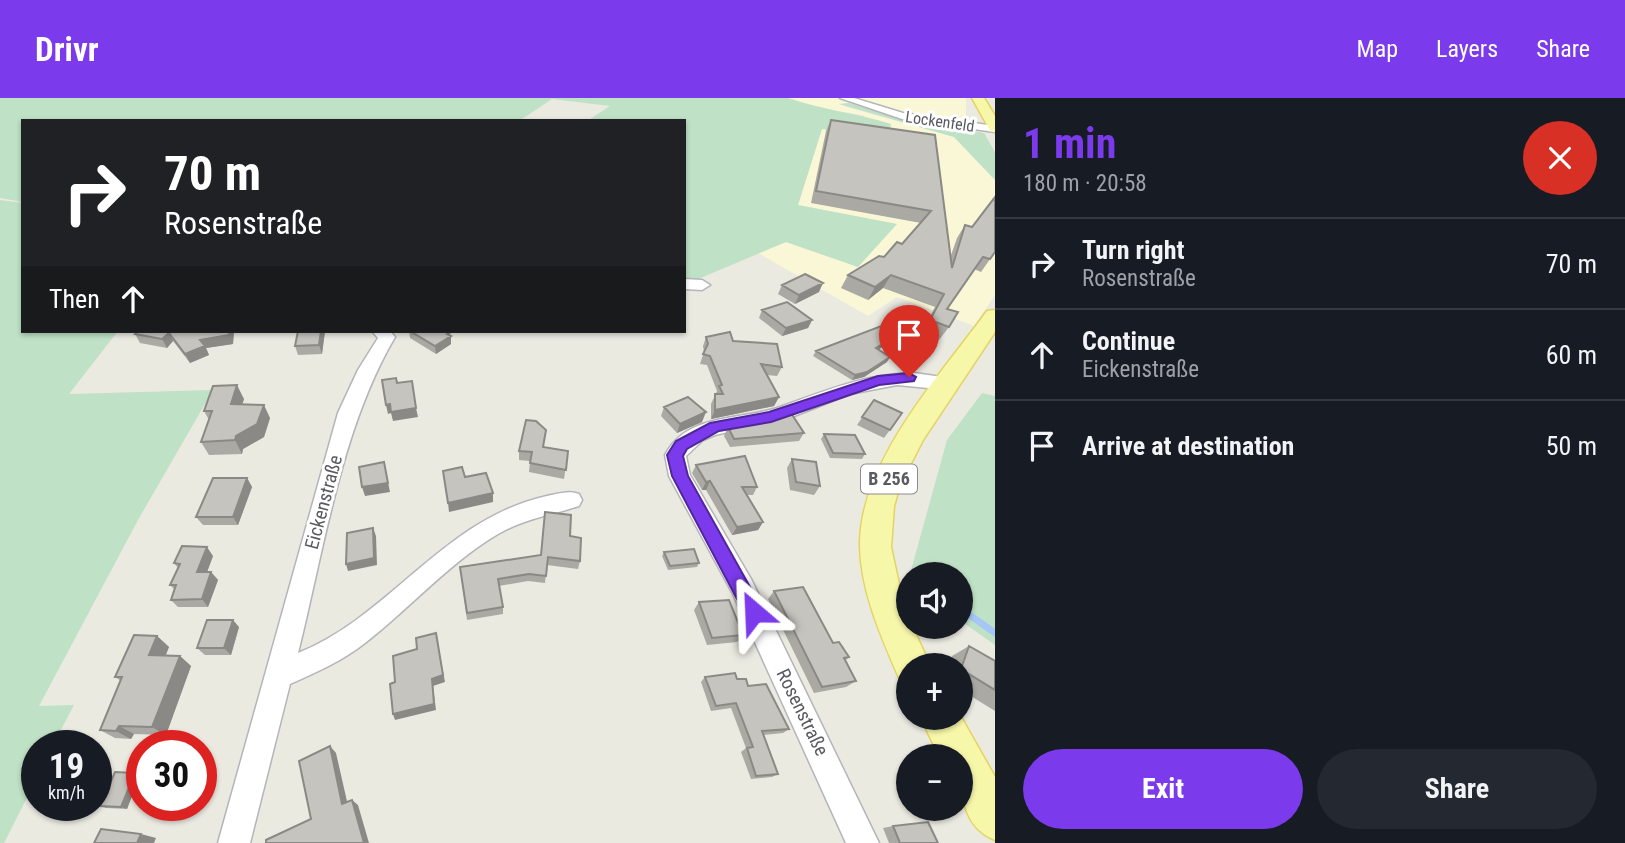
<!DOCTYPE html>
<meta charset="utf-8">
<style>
:root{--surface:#171b24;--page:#242831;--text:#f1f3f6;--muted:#9ea1a6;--line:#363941;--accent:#7c3aed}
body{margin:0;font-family:"Roboto Condensed",sans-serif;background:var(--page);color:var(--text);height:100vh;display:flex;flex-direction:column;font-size:26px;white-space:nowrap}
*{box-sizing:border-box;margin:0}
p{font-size:23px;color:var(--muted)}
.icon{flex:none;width:38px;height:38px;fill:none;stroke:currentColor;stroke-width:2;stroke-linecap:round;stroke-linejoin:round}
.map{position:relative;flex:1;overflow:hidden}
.drawer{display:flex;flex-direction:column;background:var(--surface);width:630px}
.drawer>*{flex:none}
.top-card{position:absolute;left:21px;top:21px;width:665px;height:214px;border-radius:0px;box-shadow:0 2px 5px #0004;background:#202124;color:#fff;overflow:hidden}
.controls{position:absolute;left:896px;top:464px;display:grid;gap:14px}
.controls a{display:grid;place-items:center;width:77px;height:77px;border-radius:50%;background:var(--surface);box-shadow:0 2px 5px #0004;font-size:35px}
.speed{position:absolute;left:21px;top:632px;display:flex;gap:14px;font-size:35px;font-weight:700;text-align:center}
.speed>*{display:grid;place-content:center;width:91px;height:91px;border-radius:50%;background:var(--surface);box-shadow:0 2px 5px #0004;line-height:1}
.speed small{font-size:18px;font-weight:400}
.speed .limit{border:10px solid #d22;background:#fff;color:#111}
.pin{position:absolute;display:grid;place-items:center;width:60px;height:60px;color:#fff;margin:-72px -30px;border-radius:50% 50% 50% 0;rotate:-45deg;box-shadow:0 0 7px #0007}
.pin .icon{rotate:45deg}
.me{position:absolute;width:77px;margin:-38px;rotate:334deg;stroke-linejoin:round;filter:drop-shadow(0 0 5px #0008)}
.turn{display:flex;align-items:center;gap:24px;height:147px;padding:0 28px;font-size:32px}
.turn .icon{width:91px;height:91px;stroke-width:2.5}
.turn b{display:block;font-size:49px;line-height:60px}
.then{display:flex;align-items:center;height:66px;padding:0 28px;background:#0003;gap:14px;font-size:26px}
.round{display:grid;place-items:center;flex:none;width:74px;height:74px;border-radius:37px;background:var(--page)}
.head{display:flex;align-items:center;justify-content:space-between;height:119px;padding:0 28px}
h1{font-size:42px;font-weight:700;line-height:52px;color:var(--accent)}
.cta{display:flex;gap:14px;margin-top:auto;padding:14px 28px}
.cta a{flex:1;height:80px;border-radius:42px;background:var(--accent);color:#fff;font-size:28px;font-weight:700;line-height:80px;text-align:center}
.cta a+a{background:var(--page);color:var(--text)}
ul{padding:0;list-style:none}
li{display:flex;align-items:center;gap:21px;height:91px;padding:0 28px;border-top:2px solid var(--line)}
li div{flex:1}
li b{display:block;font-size:26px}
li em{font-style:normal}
header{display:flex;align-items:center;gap:42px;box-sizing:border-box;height:98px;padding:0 35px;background:var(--accent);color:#fff}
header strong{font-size:33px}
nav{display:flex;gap:38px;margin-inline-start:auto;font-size:24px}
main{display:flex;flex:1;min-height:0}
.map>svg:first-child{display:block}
.commercial{fill:#faf7d7}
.green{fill:#bfe1c5}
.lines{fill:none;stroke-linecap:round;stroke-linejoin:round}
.stream-far1{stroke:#a6c6f6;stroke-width:5}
.stream{stroke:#a6c6f6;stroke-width:7}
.minor-casing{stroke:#b4b5ba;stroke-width:3}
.major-casing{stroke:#e3d462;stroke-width:3}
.minor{fill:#fff;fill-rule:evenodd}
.major{fill:#f7f7aa;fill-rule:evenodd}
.wall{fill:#aaa9a3}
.shaded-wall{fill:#8b8985}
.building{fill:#c6c4be;stroke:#8b8985;stroke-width:2}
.route{fill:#7c3aed;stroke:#51269a;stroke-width:2}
.labels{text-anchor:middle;stroke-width:6;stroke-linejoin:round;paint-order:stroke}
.far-street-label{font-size:16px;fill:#5a5b60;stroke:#fff}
.shield{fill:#fff;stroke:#8c8c90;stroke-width:2}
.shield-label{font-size:18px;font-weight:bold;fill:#5a5b60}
.street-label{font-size:19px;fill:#5a5b60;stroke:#fff}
</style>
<header>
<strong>Drivr</strong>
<nav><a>Map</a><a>Layers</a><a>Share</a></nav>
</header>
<main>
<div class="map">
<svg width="995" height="745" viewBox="0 0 995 745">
<rect width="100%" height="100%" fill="#ebeae1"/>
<path class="commercial" d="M788,0H966V20L977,32L889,17L849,5L843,8L954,39L995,82V197L974,228L897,199L868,218L758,155L786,144L858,169L896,126L798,107L822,31L888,41L863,17L816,10Z"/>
<path class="green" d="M0,0H788C822,12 857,15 891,26L889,41L822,31L798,107L897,126L858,169L786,144L684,187V23H587L610,8L552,1L519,23H23V104L0,100Z
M849,5L889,17L984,35L995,54V82L954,39L839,6Z
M0,102L23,105V233H118L69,296L213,292L138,422L39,608L74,607L53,647L37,648V680L4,745H0Z
M982,295L995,298V547L961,523V476H910L947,342Z"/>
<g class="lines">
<path class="stream-far1" d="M961,511L964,513"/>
<path class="stream" d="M961,511L995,535"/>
<defs>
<path id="minor" d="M840,0H854L903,15L995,28V34L902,21Z
M684,181L702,182L710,187L702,192L684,191Z
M372,233H390L395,239C341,331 324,451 298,555C391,518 443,421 547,398C558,396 568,392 579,396L582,402L579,408C551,417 524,421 498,436C449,465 410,510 365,545C342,563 317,574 290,586L250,745H218L338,315L358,272L378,240Z
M914,275L949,280L958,286L949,292L897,287L850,296L789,320L715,337L703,342L686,358L690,377L751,481L879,745H846L733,496L669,378L665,357C688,314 740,323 780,309C825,293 864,276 914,275Z"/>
<path id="major" d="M972,0H984L995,18V33L990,32Z
M995,212V234L923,342L900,387L894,408L891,449L908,528H912L930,567H908V583L899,580C881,538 861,494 860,448C859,364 940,278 987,213Z
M961,619L995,679V742C960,728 961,691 961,658H939L921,620Z"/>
</defs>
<use href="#minor" class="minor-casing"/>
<use href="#major" class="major-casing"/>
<use href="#minor" class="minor"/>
<use href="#major" class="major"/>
</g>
<path class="wall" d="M831,22L935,37L950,160L957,140L965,127L995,154L981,174L974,171L947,211L949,229L939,242L921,235L935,209L883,190L868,202L841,190L848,177L884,159L902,146L921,125L811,105L826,33Z
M782,187L819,194L795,206L778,196Z
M762,212L812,222L808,230L782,238L759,220Z
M138,233H234L233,246L206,250L209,257L190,265L173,243L167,250L140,245L135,236Z
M298,233H325L322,256L298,257L295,248Z
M409,233H456L449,236L451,238V246L436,256L410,240Z
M904,233L901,237L878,252L887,264L864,279L852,282L813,258L816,253Z
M706,239L733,243L782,269L777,278L767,277L779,299L774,308L711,321V306L717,293L707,267L700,266L704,254L703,248Z
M244,301L242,306L270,320L264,339L243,351L242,356L209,357L201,344L209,322L204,313Z
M874,302L902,315L884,340L857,327Z
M664,309L702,324L677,335L661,318Z
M728,329L804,335L799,343L730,349L724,338Z
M824,336L865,356L862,361L830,360L821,341Z
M543,350L568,353L564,381L529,374L530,363L519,362V353Z
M792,361L820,388L814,397L790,392L787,370Z
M696,367L757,389L753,397H747L763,424L758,432L732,437L706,392H702L692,375Z
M247,380L252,389L238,427H203L196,419Z
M570,438L580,463L578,471L547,467L545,485L528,483L499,488L503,509V516L467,522L460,469L541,457Z
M664,454L699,465L697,469L668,472L662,458Z
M213,458L207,474H211L218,482L208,509H178L171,502L174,491L170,487L178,470L174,465Z
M774,493L849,559L845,563L856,583L846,589L814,595L768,501Z
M699,504L743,537L737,544L707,547L694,512Z
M239,529L231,557H205L197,550Z
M157,538L169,549L165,557L180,558L191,568L166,637L134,636L131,641L115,640L100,632L121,583L115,579Z
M969,548L995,563V613L961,592V567H949L952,558Z
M705,579L737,581L748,588L789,631L783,635L763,637L778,676L772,679L751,681L741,654L746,650L731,610L711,613L701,584Z
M140,677L127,711L106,710L100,708Z
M893,728L938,745H889L883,730Z"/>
<path class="shaded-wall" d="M891,177L883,190L868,202L875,189Z
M823,185L819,194L795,206L799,197Z
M812,222L808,230L782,238L786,230Z
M230,233H234L233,246L206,250L209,257L190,265L185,256L200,242Z
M321,233H325L322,256L319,247Z
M444,233H456L449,236V239L451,238V246L436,256L435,248Z
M904,233L901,237L873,255L876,250Z
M169,235L173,243L167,250L162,241Z
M890,259L887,264L864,279L852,282L855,277Z
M237,287L244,301L238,320L231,306Z
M779,299L774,308L711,321L715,312Z
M390,306L416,310L418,319L393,323L391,315L388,316L386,307Z
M264,307L270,320L264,339L243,351L242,356L235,342L236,338Z
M706,314L702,324L677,335L680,326Z
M384,364L390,394L365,398L362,389Z
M247,380L252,389L238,427L233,419Z
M710,383L706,392H702L706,384Z
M493,395V404L449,414L448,405Z
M763,424L758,432L732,437L737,429Z
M373,430L376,438L377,467L348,473L346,466Z
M207,449L213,458L204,482L197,474Z
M211,474L218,482L208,509L202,501Z
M233,522L239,529L231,557L224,550Z
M436,535L445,584L433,588L436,612L395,622L393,616L432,581Z
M157,538L169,549L162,567L149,557Z
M180,558L191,568L166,637L152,629Z
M119,628L134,636L131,641L116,633Z
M330,648L336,655L349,712L342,706Z
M135,675L140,677L127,711L121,709Z
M352,702L358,707L369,745H364Z
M141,736L156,740L154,745H137Z"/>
<path class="building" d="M831,22L935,37L952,170L965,127L972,129L995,99V154L990,161L983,159L947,211L958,214L949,229L930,222L944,196L891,177L875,189L848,177L879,158L884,159L897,144L902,146L931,113L816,93Z
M805,176L823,185L799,197L782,187Z
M787,204L812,222L786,230L762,212Z
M889,225L904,233L876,250L890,259L867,274L855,277L816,253Z
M138,233H230L229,237L200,242L205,248L185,256L169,235L162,241L135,236Z
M298,233H321L319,247L295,248Z
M410,233H447L449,234L447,236L451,238L435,248Z
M730,234L733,243L777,246L782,269L761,266L779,299L715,312V296H723L719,288L722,287L710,258L703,256L708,246L706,239Z
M396,280L397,285L412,283L416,310L391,314L390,306L386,307L382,282Z
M237,287L231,306L264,307L257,326L236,338L235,342L201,344L212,313H204L213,288Z
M688,299L706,314L680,326L664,309Z
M874,302L902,315L890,332L862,319Z
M791,315L804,335L734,341L728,329Z
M526,322L536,323L546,332L543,349L568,353L566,372L530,365L532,354L519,353Z
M824,336L855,337L865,356L833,355Z
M745,358L757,389H742L763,424L737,429L710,383L706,384L696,367Z
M792,361L816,364L820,388L796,384Z
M384,364L388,385L362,389L359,369Z
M462,369L465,379L486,375L493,395L448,405L443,373Z
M213,380H247L233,419H196Z
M545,414L571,417L570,438L581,440L580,463L548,459L546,478L529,476L498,481L503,509L467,515L460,469L541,457Z
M373,430L374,460L346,466L347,435Z
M182,448L207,449L197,474H211L202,501L171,502L176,487H170L180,466L174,465Z
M694,451L699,465L670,468L664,454Z
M803,489L833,545L839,544L849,559L844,560L856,583L822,589L774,493Z
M729,502L743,537L712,540L699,504Z
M207,522H233L224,550H197Z
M436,535L443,577L432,581L434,606L393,616L390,586L395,584L393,558L417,551L416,540Z
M134,537L157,538L149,557L180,558L152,629L119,628L116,633L100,632L122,579H115Z
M969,548L995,563V592L961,571Z
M735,575L737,581H746L748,588L766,586L789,631L762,633L778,676L756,678L747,650L753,649L736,605L716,608L705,579Z
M330,648L342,706L352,702L364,745H266V742L311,721L299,663Z
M115,674L135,675L121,709L100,708Z
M928,724L938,745H900L893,728Z
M101,731L141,736L137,745H94Z"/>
<path class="route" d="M909,275L916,279L914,283L879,287L771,324L719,333L687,351L683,358L688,378L764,514L761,520L754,523L747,520L672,378L667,357L676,343L710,325L769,314L878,278Z"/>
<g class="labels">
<g class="far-street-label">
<text transform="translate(940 23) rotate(8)" y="6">Lockenfeld</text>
</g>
<rect class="shield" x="861" y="366.5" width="56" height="29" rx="5"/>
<g class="shield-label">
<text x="889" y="387">B 256</text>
</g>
<g class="street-label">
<text transform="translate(323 404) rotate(-75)" y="7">Eickenstraße</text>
<text transform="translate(803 614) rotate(64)" y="7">Rosenstraße</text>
</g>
</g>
</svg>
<div class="controls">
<a><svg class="icon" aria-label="sound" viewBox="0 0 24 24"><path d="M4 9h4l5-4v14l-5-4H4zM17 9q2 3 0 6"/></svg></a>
<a>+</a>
<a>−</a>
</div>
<div class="speed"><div>19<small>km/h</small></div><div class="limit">30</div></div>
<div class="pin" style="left:909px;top:279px;background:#d93025"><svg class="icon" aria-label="arrive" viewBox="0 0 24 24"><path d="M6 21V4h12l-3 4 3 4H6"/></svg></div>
<svg class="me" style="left:754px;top:514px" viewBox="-20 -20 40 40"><path d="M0-17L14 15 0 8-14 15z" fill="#7c3aed" stroke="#fff" stroke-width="4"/></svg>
<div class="top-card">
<div class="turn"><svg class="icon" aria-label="right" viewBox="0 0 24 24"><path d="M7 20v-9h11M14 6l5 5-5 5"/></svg><div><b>70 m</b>Rosenstraße</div></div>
<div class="then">Then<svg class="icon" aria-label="ahead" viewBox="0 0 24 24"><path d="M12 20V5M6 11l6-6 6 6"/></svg></div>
</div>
</div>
<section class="drawer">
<div class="head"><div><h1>1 min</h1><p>180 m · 20:58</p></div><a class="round" style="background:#d93025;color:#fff"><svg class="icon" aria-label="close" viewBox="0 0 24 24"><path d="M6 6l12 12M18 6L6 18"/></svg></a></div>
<ul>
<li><svg class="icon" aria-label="right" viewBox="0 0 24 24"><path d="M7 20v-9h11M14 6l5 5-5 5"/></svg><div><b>Turn right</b><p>Rosenstraße</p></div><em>70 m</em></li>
<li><svg class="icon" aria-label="ahead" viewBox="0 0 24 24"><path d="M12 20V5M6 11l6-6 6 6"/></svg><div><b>Continue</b><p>Eickenstraße</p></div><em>60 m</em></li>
<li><svg class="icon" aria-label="arrive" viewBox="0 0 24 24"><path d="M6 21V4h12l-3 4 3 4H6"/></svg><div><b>Arrive at destination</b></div><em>50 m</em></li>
</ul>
<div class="cta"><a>Exit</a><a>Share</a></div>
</section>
</main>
